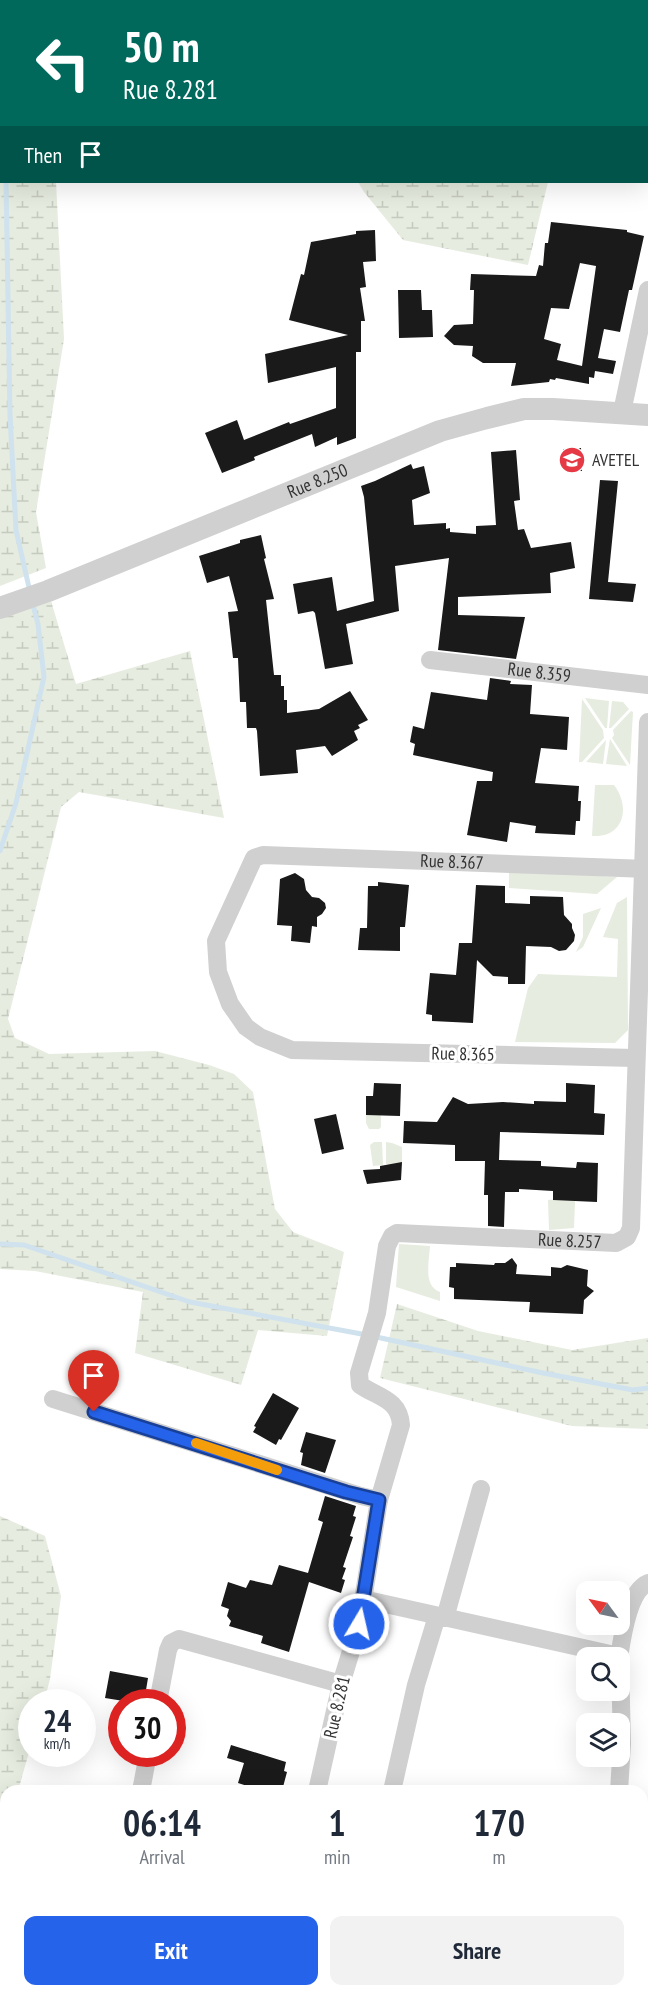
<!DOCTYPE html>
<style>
:root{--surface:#fff;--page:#f2f2f3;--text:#1f2937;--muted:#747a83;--accent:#2563eb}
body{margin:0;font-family:"PT Sans Narrow",sans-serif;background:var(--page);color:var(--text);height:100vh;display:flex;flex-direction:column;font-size:22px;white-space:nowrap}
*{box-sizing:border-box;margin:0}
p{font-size:20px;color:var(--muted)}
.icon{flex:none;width:33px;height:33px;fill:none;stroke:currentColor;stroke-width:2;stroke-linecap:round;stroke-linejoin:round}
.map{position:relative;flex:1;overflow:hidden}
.drawer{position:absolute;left:0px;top:1785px;width:648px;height:212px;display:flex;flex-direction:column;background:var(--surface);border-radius:18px 18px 0 0;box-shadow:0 6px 24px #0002}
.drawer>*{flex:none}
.guide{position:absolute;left:0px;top:0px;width:648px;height:183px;box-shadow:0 6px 24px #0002;background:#00695c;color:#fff;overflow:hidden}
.needle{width:39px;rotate:303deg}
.buttons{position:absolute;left:576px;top:1581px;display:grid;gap:12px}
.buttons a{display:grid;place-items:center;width:54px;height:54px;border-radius:12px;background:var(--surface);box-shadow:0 6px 24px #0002;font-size:30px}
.speed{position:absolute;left:18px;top:1689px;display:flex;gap:12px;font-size:30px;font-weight:700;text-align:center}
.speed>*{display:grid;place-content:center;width:78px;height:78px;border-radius:50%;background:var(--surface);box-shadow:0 6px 24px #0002;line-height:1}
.speed small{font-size:15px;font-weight:400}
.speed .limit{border:9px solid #d22;background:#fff;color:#111}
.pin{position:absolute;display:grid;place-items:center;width:51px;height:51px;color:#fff;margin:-62px -26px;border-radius:50% 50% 50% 0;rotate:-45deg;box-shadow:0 0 6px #0007}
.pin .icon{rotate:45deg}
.me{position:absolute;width:66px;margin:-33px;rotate:9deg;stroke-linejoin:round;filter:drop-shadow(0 0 4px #0008)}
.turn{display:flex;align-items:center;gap:21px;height:126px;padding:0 24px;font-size:27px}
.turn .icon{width:78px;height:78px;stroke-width:2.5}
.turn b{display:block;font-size:42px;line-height:51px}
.then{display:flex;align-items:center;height:57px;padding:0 24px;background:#0003;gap:12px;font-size:22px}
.eta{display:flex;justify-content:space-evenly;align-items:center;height:102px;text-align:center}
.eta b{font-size:36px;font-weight:700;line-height:42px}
.button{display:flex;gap:12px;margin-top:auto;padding:12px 24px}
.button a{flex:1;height:69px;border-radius:12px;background:var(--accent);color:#fff;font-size:24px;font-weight:700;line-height:69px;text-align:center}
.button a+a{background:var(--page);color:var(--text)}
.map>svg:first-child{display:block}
.green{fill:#e6ecdf}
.wetland{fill:url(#wetland-marsh)}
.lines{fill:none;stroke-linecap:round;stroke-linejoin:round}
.stream{stroke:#cfe2ee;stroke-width:5}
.building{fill:#1a1a1a;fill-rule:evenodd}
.minor{stroke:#d0d0d0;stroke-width:18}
.tertiary{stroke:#d0d0d0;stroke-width:22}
.route-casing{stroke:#184099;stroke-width:15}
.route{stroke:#2563eb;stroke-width:10}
.slow{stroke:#f59e0b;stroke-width:10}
.labels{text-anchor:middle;stroke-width:6;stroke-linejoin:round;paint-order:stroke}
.poi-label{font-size:18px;fill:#333;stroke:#fff;text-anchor:start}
.street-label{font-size:18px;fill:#333;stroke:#fff}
</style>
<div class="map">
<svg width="648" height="1996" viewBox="0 0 648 1996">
<defs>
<pattern id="wetland-marsh" width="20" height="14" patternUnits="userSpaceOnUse" patternTransform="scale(1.5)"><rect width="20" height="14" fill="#e6ecdf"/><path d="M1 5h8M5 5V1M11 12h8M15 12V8" fill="none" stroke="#c6cbc0"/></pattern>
</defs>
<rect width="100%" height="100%" fill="#fff"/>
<path class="green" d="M585,698L609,701L607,728H605Z
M582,699L603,730L604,738L582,762H579Z
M612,701L623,702L629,709L611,728H609Z
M631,711L633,712L630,765L612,738L614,735L613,730Z
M610,739L627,766L606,764Z
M606,740L603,764L586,762Z
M595,785H614C631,807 624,838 592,836Z
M509,871L617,877L597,894L509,888Z
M627,897L628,1030L615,1043L515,1042L528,988L538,974L617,977L618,939L603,937L617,903Z
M601,908L583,947L576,952L583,937V914Z
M366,1115H381V1127L379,1129H369L366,1123Z
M374,1142H382L383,1165L373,1166L370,1145Z
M386,1142L392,1143L402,1147V1166L386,1164Z
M566,1198L575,1201L574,1228L549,1230L548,1200Z
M399,1244L430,1246C429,1262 423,1286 440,1292V1301L396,1287Z"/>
<path class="wetland" d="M0,0L551,1L2,2V182H56L64,339L36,512L46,568L0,586Z
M358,182H548L528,265L403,240L364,192Z
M48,591L76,684L190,651L224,818L79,792L61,807L8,1019L15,1038L49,1054L155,1051L209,1065L234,1074L253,1092L275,1209L293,1232L344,1252L327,1336L258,1330L241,1385L135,1353L143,1292L35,1271L0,1269V608Z
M397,1304L478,1331L572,1350L648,1338V1429L572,1426L380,1378Z
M0,1516L45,1536L61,1596L50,1679L44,1702H32L31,1745L18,1791H6V1835L0,1856Z"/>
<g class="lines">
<path class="stream" d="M0,146L2,151
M6,182L10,415L16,530L30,592
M0,851L16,803L44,677L38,624L32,601
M0,1244L24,1245L190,1302L367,1335L543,1373L633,1390L648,1388"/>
</g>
<path class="building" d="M551,222L627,230V232L644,236L632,290H629L620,332L604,329L598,358L616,361L613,374L595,371L594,378L589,377V384L556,378L555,380L550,379L549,382L511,386L516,363H483L472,356L473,346L454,345L444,336L454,325L473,324L474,290H470L471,274L536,276L539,265L543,266L545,243H548ZM580,263L596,266L582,366L557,360L561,344L544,339L551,308L569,309Z
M375,230L376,261L363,262L366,287L360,288L365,321H361V352H356V438L337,445V437L315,447L312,434L254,457L255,460L222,473L205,433L237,420L244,440L289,422L290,424L336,408V367L268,383L265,354L348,335L289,320L301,274L304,275L311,242L356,234V231Z
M398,290H421L422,310H432L433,337L399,338Z
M581,448L582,471H564L563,449Z
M516,450L520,500L514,501L518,530L524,529L531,548L571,542L575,568L550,573L551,593L458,597V615L525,617L516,659L438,650L449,558L395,566L399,611L346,624L353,664L325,669L315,613L313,611L298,614L293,584L332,577L337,611L374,601L364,497L361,486L375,481L411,464L413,469L424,466L430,493L412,500L414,525L446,523V529L450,528V532L476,534V526L496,525L491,452Z
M600,480L618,481L608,582L636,584L633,602L589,599Z
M261,535L266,558L264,559L274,599L266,600L274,675H281V686H284V700H287V713L319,709L350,691L368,720L358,725L360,728L354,731L358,740L332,756L325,746L296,750L298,773L260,776L257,731L256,728H247L246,702H240L238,658H233L228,612L238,611L229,576L207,583L199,556L240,543V540Z
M490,678L511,681L510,684L532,685L530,714L569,717L567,750L541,748L535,783L579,786L578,801H581L580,821H576L575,835L535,833L536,826L510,822L507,842L467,835L477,781H492L493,772L413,755L415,744L410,742L413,726L424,729L431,692L487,700Z
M295,873L304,879L306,890L312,897L319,898L325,903L326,908L322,914L317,917V927L312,926L310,943L291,941L292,926L277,925L280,879Z
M378,882L409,885L405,927H400V951L358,950L360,928H367L368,886H378Z
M476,885L505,886V903L530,904V896L563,897L564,915L572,924V928L575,935L574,941L566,950L559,951L551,947L526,946L525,984H508V977L493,976L477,960L473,1023L432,1021V1015L426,1014L430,973L456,975L459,943H472Z
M374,1083L401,1084L400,1116L366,1115V1096H373Z
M566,1083L595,1085L594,1113L605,1114L604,1135L500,1132L499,1160L541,1161V1166L576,1168L577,1162L598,1163L597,1202L553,1200V1191L519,1189V1192H505L504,1227L488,1226V1195H484L485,1161H455V1145L403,1143L404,1121L437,1122L453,1097L468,1104L503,1102L534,1104V1101L566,1102Z
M336,1114L344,1149L322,1154L314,1119Z
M402,1162L401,1180L367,1184L363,1170L380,1169V1166Z
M512,1258L517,1265L516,1274L551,1276V1267L561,1268L567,1265L588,1270L587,1286L594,1291L584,1300L583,1314L529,1312L530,1302L454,1299V1288L449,1287L450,1267H456V1263L494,1265L495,1263H505Z
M273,1393L299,1408L281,1440L279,1439L276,1445L253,1432L256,1427L254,1426Z
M306,1432L336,1440L325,1473L301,1465L303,1453L300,1452Z
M325,1496L356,1506L353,1516L356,1517L350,1536L353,1537L343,1567L346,1568L342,1579L345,1580L341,1593L309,1582L289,1652L261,1643L263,1636L229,1626L231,1621L227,1616L229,1609L221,1606L228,1582L246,1588L250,1580L272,1585L279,1565L308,1573L323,1522L318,1520Z
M110,1671L148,1678L144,1702H130L105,1698Z
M231,1745L286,1762L284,1771L287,1772L283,1787L280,1786L279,1791H257V1789L238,1783L244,1763L227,1758Z"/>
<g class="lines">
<g class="minor">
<path d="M630,0L637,2"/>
<path d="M622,412L648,290"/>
<path id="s1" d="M430,660L648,685"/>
<path id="s2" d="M635,1058L292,1050L260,1037L246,1027L230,1004L218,972L216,941L254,858L263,855L648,869"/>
<path d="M53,1399L361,1496L379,1500L359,1625L341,1684L317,1791"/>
<path id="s3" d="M379,1500L401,1425C399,1399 379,1398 360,1385L359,1373L377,1313L387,1246L392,1236L397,1233L616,1243L627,1237L631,1228L648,722"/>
<path d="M363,1599L619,1656"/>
<path d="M445,1618L481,1489"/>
<path d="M619,1658C622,1638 628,1591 648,1583"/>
<path d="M158,1702L168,1650L171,1643L179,1639L341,1684"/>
<path d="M141,1791L148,1754"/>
<path d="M392,1791L416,1685L437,1616"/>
<path d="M619,1791L622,1744L620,1662"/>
<path d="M642,1962L648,1961"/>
<path d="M244,1996L247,1990"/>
<path d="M571,1996L575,1990"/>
</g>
<path class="tertiary" id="s4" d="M0,608L48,591L440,431L487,418L524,409H553L648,415"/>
</g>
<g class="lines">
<defs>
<path id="route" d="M94,1412L346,1492L379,1500L359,1624"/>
</defs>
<use href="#route" class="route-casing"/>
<use href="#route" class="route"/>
<path class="slow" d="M196,1443L277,1470"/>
</g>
<defs>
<symbol id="school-disc" viewBox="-11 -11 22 22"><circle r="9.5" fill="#e63946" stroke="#fff"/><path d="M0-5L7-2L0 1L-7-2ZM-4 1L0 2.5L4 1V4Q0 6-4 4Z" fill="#fff"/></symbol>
</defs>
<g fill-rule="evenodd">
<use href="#school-disc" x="557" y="445" width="30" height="30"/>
</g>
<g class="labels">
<g class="poi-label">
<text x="592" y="466">AVETEL</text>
</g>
<g class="street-label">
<text dy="6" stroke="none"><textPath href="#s4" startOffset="342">Rue 8.250</textPath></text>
<text dy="6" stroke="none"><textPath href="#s1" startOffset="110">Rue 8.359</textPath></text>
<text dy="6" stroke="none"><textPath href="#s2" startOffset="778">Rue 8.367</textPath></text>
<text transform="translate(463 1054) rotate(1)" y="6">Rue 8.365</text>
<text dy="6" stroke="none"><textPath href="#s3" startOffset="471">Rue 8.257</textPath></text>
<text transform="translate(337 1707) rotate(-77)" y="6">Rue 8.281</text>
</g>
</g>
</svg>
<div class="buttons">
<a><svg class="needle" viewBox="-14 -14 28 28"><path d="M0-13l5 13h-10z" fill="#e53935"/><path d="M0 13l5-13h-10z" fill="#747a83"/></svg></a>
<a><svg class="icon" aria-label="search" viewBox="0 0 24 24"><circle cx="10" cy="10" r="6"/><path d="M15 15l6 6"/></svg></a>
<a><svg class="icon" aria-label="layers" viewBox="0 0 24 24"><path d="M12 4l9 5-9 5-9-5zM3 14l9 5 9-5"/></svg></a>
</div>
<div class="speed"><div>24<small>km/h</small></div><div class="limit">30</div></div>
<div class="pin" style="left:94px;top:1412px;background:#d93025"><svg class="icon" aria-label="arrive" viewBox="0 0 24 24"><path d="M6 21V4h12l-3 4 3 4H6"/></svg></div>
<svg class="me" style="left:359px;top:1624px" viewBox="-20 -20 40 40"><circle r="17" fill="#2563eb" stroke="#fff" stroke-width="3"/><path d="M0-11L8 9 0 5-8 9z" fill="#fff"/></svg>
<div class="guide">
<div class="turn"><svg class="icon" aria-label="left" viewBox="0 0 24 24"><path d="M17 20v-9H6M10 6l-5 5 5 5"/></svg><div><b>50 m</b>Rue 8.281</div></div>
<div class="then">Then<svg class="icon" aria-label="arrive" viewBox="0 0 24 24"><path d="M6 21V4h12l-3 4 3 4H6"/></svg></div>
</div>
<section class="drawer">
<div class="eta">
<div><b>06:14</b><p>Arrival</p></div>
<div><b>1</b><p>min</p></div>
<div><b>170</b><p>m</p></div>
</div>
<div class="button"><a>Exit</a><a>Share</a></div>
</section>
</div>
